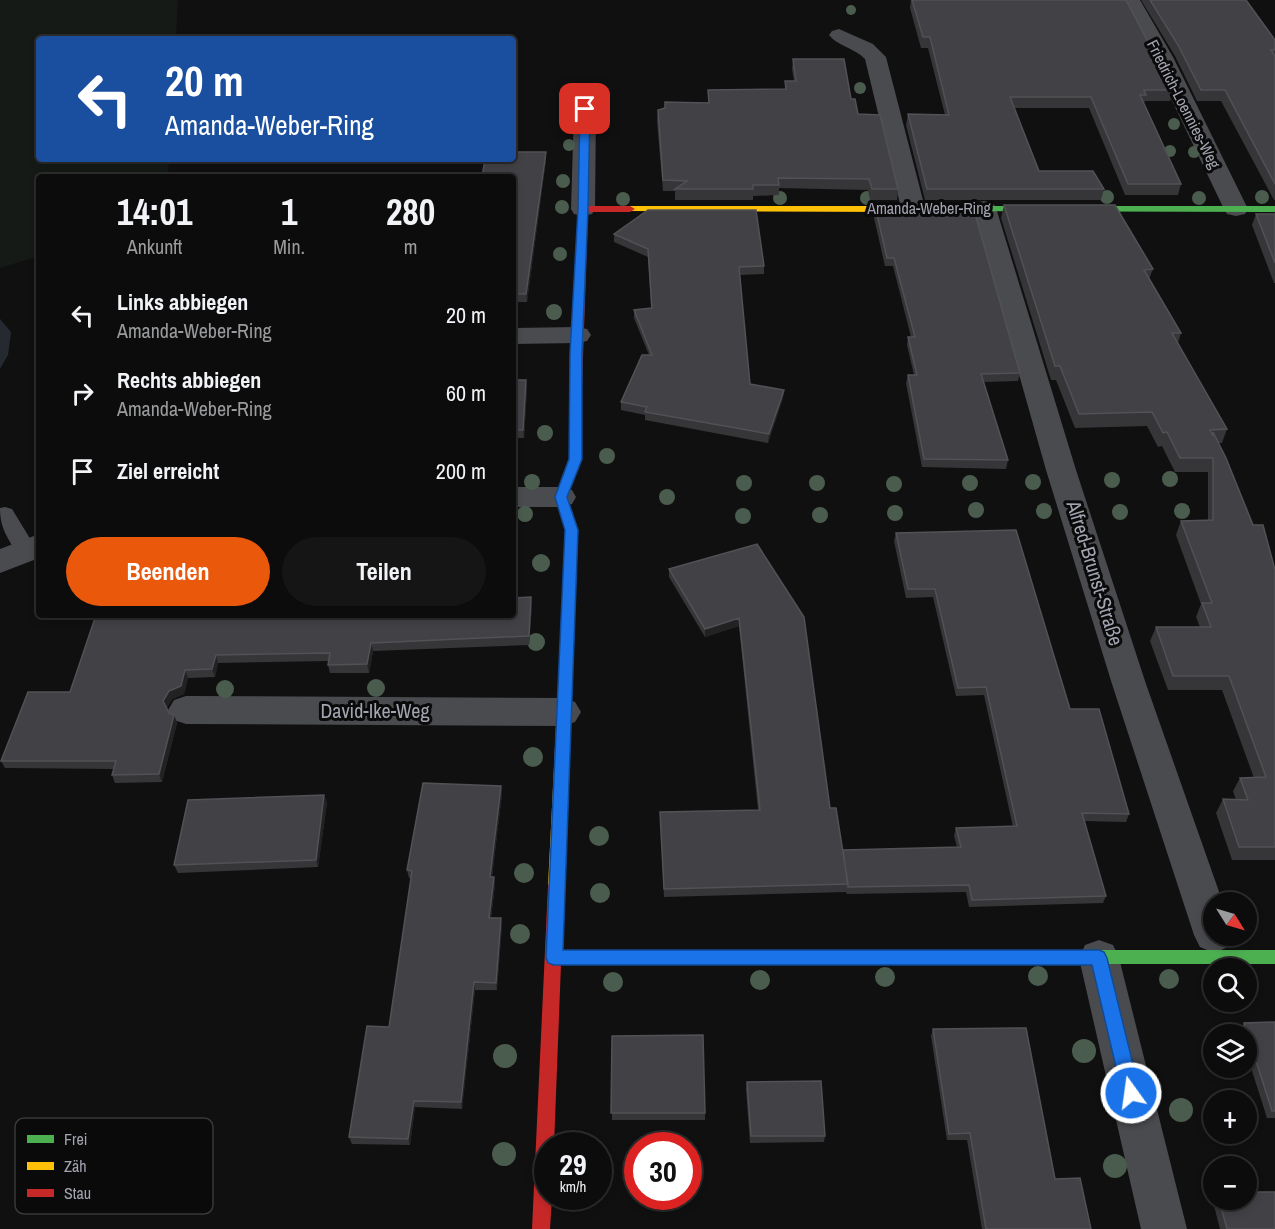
<!DOCTYPE html>
<html lang="de">
<meta charset="utf-8">
<style>
:root{--surface:#0c0c0c;--page:#151515;--text:#f1f3f6;--muted:#9a9b9d;--line:#2c2c2d;--accent:#ea580c}
body{margin:0;font-family:"Archivo Narrow",sans-serif;background:var(--page);color:var(--text);height:100vh;display:flex;flex-direction:column;font-size:22px;white-space:nowrap}
*{box-sizing:border-box;margin:0}
p{font-size:20px;color:var(--muted)}
.icon{flex:none;width:33px;height:33px;fill:none;stroke:currentColor;stroke-width:2;stroke-linecap:round;stroke-linejoin:round}
.map{position:relative;flex:1;overflow:hidden}
.details{position:absolute;left:36px;top:174px;width:480px;height:444px;display:flex;flex-direction:column;background:var(--surface);border-radius:6px;box-shadow:0 3px 9px #0003,0 0 0 2px var(--line)}
.details>*{flex:none}
.guide{position:absolute;left:36px;top:36px;width:480px;height:126px;border-radius:6px;box-shadow:0 3px 9px #0003,0 0 0 2px var(--line);background:#1a4fa0;color:#fff;overflow:hidden}
.needle{width:39px;rotate:127deg}
.controls{position:absolute;left:1203px;top:892px;display:grid;gap:12px}
.controls a{display:grid;place-items:center;width:54px;height:54px;border-radius:50%;background:var(--surface);box-shadow:0 3px 9px #0003,0 0 0 2px var(--line);font-size:30px}
.speed{position:absolute;left:534px;top:1132px;display:flex;gap:12px;font-size:30px;font-weight:700;text-align:center}
.speed>*{display:grid;place-content:center;width:78px;height:78px;border-radius:50%;background:var(--surface);box-shadow:0 3px 9px #0003,0 0 0 2px var(--line);line-height:1}
.speed small{font-size:15px;font-weight:400}
.speed .limit{border:9px solid #d22;background:#fff;color:#111}
.pin{position:absolute;display:grid;place-items:center;width:51px;height:51px;color:#fff;margin:-26px;border-radius:12px;box-shadow:0 3px 9px #0006}
.me{position:absolute;width:66px;margin:-33px;rotate:346deg;stroke-linejoin:round;filter:drop-shadow(0 0 4px #0008)}
.turn{display:flex;align-items:center;gap:21px;height:126px;padding:0 30px;font-size:27px}
.turn .icon{width:78px;height:78px;stroke-width:2.5}
.turn b{display:block;font-size:42px;line-height:51px}
.eta{display:flex;justify-content:space-evenly;align-items:center;height:102px;text-align:center}
.eta b{font-size:36px;font-weight:800;line-height:42px}
.cta{display:flex;gap:12px;margin-top:auto;padding:12px 30px}
.cta a{flex:1;height:69px;border-radius:36px;background:var(--accent);color:#fff;font-size:24px;font-weight:800;line-height:69px;text-align:center}
.cta a+a{background:var(--page);color:var(--text)}
ul{padding:0;list-style:none}
li{display:flex;align-items:center;gap:18px;height:78px;padding:0 30px}
li div{flex:1}
li b{display:block;font-size:22px}
li em{font-style:normal}
.map>svg:first-child{display:block}
.green{fill:#151a16}
.water{fill:#252930}
.lines{fill:none;stroke-linecap:round;stroke-linejoin:round}
.lane{fill:#4a4b4f;fill-rule:evenodd}
.street{fill:#4a4b4f;fill-rule:evenodd}
.fast{fill:#4caf50;fill-rule:evenodd}
.slow{fill:#ffc107;fill-rule:evenodd}
.jam{fill:#c62828;fill-rule:evenodd}
.tree{fill:#4a5c4d}
.wall{fill:#363639}
.shaded-wall{fill:#222223}
.building{fill:#424246;stroke:#515156;stroke-width:1.5}
.route{fill:#1a73e8;stroke:#114b97;stroke-width:1.5}
.labels{text-anchor:middle;stroke-width:6;stroke-linejoin:round;paint-order:stroke}
.far-street-label{font-size:16px;fill:#a2a4b0;stroke:#0b0a0b}
.street-label{font-size:20px;fill:#a2a4b0;stroke:#0b0a0b}
.key{fill:#0b0a0b;stroke:#38383d;stroke-width:1.5}
.key-label{font-size:16px;fill:#a2a4b0}
</style>
<div class="map">
<svg width="1275" height="1229" viewBox="0 0 1275 1229">
<rect width="100%" height="100%" fill="#101010"/>
<path class="green" d="M0,0H178L176,39H39V159H169L168,177H39V256L0,268Z"/>
<path class="water" d="M0,319L11,332L8,355L0,369Z"/>
<g class="lines">
<path class="lane" d="M5,507L12,509L37,550L34,555L26,558L18,555C8,538 0,529 0,508Z"/>
<path class="street" d="M1120,0H1140L1173,57L1248,209L1245,214L1236,216L1227,214L1224,209L1151,57Z
M839,29L873,44L886,57L925,208L922,213L913,215L904,213L901,208L865,59C855,48 837,46 829,35L832,31Z
M585,102L593,104L596,109L595,209L592,214L583,216L574,214L571,209L574,109L577,104Z
M984,201L993,203L996,208L1076,470L1146,684L1223,903H1214V936H1233L1228,947L1214,953L1200,947L1194,935L1112,684L1046,470L972,208L975,203Z
M577,327L587,329L591,335L587,341L577,343L513,344V328Z
M513,487H561L572,490L576,497L572,504L561,507H513Z
M39,534V558L0,573V549Z
M186,696L563,698L575,702L581,712L575,722L563,726L186,724L174,720L168,710L174,700Z
M1099,940L1113,945L1119,958L1187,1229H1141L1079,958L1085,945Z"/>
<path class="fast" d="M895,206H1275V212L891,211V207Z
M942,950H1275V964H942L936,962L934,957L936,952Z"/>
<path class="slow" d="M630,206H895L900,209L895,212L626,211L625,209Z
M576,383L582,387V459L567,497L578,530L564,886L562,891L556,893L550,891L548,886L566,530L555,497L570,459V387Z
M554,950H942L948,952L950,957L948,962L942,964H554L548,962L546,957L548,952Z"/>
<path class="jam" d="M583,206H630L635,209L630,212H588L582,387L576,391L570,387L578,209Z
M556,879L562,881L564,886L554,1146H548V1197H552L550,1229H532L548,886L550,881Z"/>
</g>
<g class="tree">
<circle cx="851" cy="10" r="5"/>
<circle cx="860" cy="88" r="6"/>
<circle cx="569" cy="110" r="6"/>
<circle cx="1174" cy="124" r="6"/>
<circle cx="569" cy="145" r="6"/>
<circle cx="1170" cy="151" r="6"/>
<circle cx="1194" cy="152" r="6"/>
<circle cx="563" cy="181" r="7"/>
<circle cx="1107" cy="197" r="7"/>
<circle cx="1262" cy="197" r="7"/>
<circle cx="780" cy="198" r="7"/>
<circle cx="867" cy="198" r="7"/>
<circle cx="1199" cy="198" r="7"/>
<circle cx="623" cy="199" r="7"/>
<circle cx="562" cy="207" r="7"/>
<circle cx="560" cy="254" r="7"/>
<circle cx="554" cy="312" r="8"/>
<circle cx="545" cy="433" r="8"/>
<circle cx="607" cy="456" r="8"/>
<circle cx="1170" cy="479" r="8"/>
<circle cx="1112" cy="480" r="8"/>
<circle cx="532" cy="482" r="8"/>
<circle cx="1033" cy="482" r="8"/>
<circle cx="744" cy="483" r="8"/>
<circle cx="817" cy="483" r="8"/>
<circle cx="970" cy="483" r="8"/>
<circle cx="894" cy="484" r="8"/>
<circle cx="667" cy="497" r="8"/>
<circle cx="976" cy="510" r="8"/>
<circle cx="1044" cy="511" r="8"/>
<circle cx="1182" cy="511" r="8"/>
<circle cx="1120" cy="512" r="8"/>
<circle cx="895" cy="513" r="8"/>
<circle cx="525" cy="514" r="8"/>
<circle cx="820" cy="515" r="8"/>
<circle cx="743" cy="516" r="8"/>
<circle cx="541" cy="563" r="9"/>
<circle cx="536" cy="642" r="9"/>
<circle cx="376" cy="688" r="9"/>
<circle cx="225" cy="689" r="9"/>
<circle cx="533" cy="757" r="10"/>
<circle cx="599" cy="836" r="10"/>
<circle cx="524" cy="873" r="10"/>
<circle cx="600" cy="893" r="10"/>
<circle cx="520" cy="934" r="10"/>
<circle cx="1038" cy="976" r="10"/>
<circle cx="885" cy="977" r="10"/>
<circle cx="1169" cy="979" r="10"/>
<circle cx="760" cy="980" r="10"/>
<circle cx="613" cy="982" r="10"/>
<circle cx="1084" cy="1051" r="12"/>
<circle cx="505" cy="1056" r="12"/>
<circle cx="1181" cy="1110" r="12"/>
<circle cx="504" cy="1154" r="12"/>
<circle cx="1115" cy="1166" r="12"/>
</g>
<path class="wall" d="M911,0H1126L1173,90L1170,101H1145L1144,103L1181,184L1178,195H1125L1089,108H1014L1039,171L1104,189L1101,200H925L906,125L908,114L945,115L928,48H921L910,8Z
M1141,0H1246L1275,40V200H1274L1221,101H1197L1175,56Z
M793,59L851,99L858,114L898,189L897,200H870L868,190L779,188V195L753,196V200H675V191H663L657,121L658,110L708,102V90L785,89V81H794L792,69Z
M546,152V160L527,302H513V177Z
M1004,205L1153,269L1149,279L1181,333L1178,343L1227,429L1222,443H1218L1253,525L1275,570V860H1232L1216,813L1223,799L1236,800L1233,791L1240,778H1254L1222,690H1168L1150,641L1156,627H1200L1196,617L1201,604L1176,535L1181,521L1208,520V472H1175L1162,446L1158,447L1147,426L1075,428L1056,380H1051L1001,218Z
M876,210L1020,373L1018,381L984,382L1008,460L1006,469L922,467L906,383L908,375H914L907,345L908,337H911L893,266H885L874,218Z
M1275,211V283H1274L1252,225L1256,214H1274Z
M614,234L764,266V274L739,275L750,384L784,390L783,398L768,443L645,420V415L621,410V402L649,355L634,318V310L651,308L648,257L614,242Z
M513,380H526L527,388L524,438H513Z
M896,533L1070,709L1129,814L1126,822L1084,821L1106,896L1103,903L969,907L966,892L847,894L846,892L664,897L660,812L758,810L739,626L705,637L669,577V569L757,544L843,853L957,847L954,836L956,828L1013,827L984,695L956,696L933,597L906,598L894,541Z
M531,597L532,605L529,645L373,651L369,673H330L328,665L329,661L218,663L215,677L188,678L184,694L172,699L167,708L169,713L174,715L177,723L162,782L115,783L112,775L114,769L5,768L1,761L70,692L96,615Z
M501,786L502,794L492,877H494L495,885L491,918L502,925L497,990H475L462,1109L415,1107L410,1145L352,1144L349,1137L389,1027L411,878H409L407,870Z
M324,795L327,803L318,867L178,873L174,865Z
M1275,1022V1118H1267L1246,1052V1035H1241L1240,1030L1244,1023Z
M933,1029L1055,1179L1091,1229H982L967,1140H947L931,1036Z
M612,1036L705,1113V1120H612Z
M747,1082L825,1136L824,1142L750,1143L746,1089Z
M1214,1197V1200H1246L1275,1229H1220L1212,1198Z"/>
<path class="shaded-wall" d="M546,152V160L527,302L526,294Z
M526,380L527,388L524,438L523,430Z
M784,390L783,398L768,443L769,434Z
M531,597L532,605L529,645V636Z
M739,618V626L705,637V629Z
M371,643L373,651L369,673L367,664Z
M216,655L218,663L215,677L212,669Z
M185,670L188,678L184,694L172,699L166,709L163,701L169,691Z
M174,715L177,723L162,782L159,774Z
M501,786L502,794L491,885L490,877Z
M324,795L327,803L318,867L316,860Z
M494,877L495,885L490,925L489,918Z
M501,918L502,925L497,990L496,983Z
M474,982L475,990L462,1109L461,1102Z
M414,1101L415,1107L410,1145L408,1139Z"/>
<path class="building" d="M912,0H1126L1173,90H1144L1146,95H1140L1181,184H1128L1091,97H1010L1039,171H1093L1104,189H927L908,114L949,115L930,37H923Z
M1150,0H1246L1275,40V50H1271L1275,56V184L1225,90H1201L1178,45Z
M793,59H844L851,99H855L858,114L880,115L898,189H872L869,179L778,178L779,185H753V189H675L687,181L663,180L658,110L665,108V102L709,103L708,90L786,89L785,81H796Z
M513,152H546L526,294H513V177H482L485,159H513Z
M1004,205H1115L1153,269L1144,270L1181,333H1172L1227,429L1210,430L1213,436V432L1226,458L1253,525H1263L1275,570V847H1239L1223,799L1248,800L1240,778L1266,777L1229,676H1173L1156,627H1211L1202,603H1212L1181,521L1213,520V458H1180L1167,432L1163,433L1152,412L1079,414L1060,366H1055Z
M648,210H756L764,266L739,267L750,384L784,390L769,434L645,412L647,407L621,402L642,355H652L634,310L652,308L648,249L614,234Z
M876,210H974L1020,373L981,374L1008,460L924,459L908,375H917L908,337H915L894,258H887Z
M1256,214H1275V263Z
M513,380H526L523,430H513Z
M1016,530L1070,709H1099L1129,814L1082,813L1106,896L972,900L969,885L848,887L843,850L961,847L956,828L1017,826L986,687L958,688L935,589H908L896,533Z
M757,544L804,617L830,808H836L848,884L664,889L660,812L760,810L739,618L705,629L669,569Z
M531,597L529,636L371,643L367,664L328,665L330,653L216,655L212,669L185,670L181,686L169,691L163,701L169,713L174,715L159,774L112,775L116,761H1L28,692H70L96,615H513V598Z
M423,783L501,786L490,877H494L489,918H501L496,983L474,982L461,1102L414,1101L408,1139L349,1137L367,1026L389,1027L412,871L407,870Z
M324,795L316,860L174,865L188,800Z
M1275,1022V1111H1272L1244,1023Z
M1026,1028L1055,1179L1080,1178L1091,1229H986L970,1133L949,1134L933,1029Z
M703,1035L705,1113H611L612,1036Z
M821,1081L825,1136H751L747,1082Z
M1246,1192H1275V1229H1227L1219,1200H1246Z"/>
<path class="route" d="M585,106L590,109L588,209L582,353V459L567,497L578,530L563,950H1099L1104,952L1107,958L1140,1093L1138,1099L1131,1101L1125,1099L1122,1093L1092,965H554L548,963L546,957L565,530L555,497L569,459L570,353L578,209L580,109Z"/>
<g class="labels">
<g class="far-street-label">
<text transform="translate(1184 104) rotate(63)" y="6">Friedrich-Loennies-Weg</text>
<text x="929" y="214">Amanda-Weber-Ring</text>
</g>
<g class="street-label">
<text transform="translate(1095 573) rotate(73)" y="7">Alfred-Brunst-Straße</text>
<text x="375" y="718">David-Ike-Weg</text>
</g>
</g>
<rect x="15" y="1118" width="198" height="96" rx="9" class="key"/>
<rect x="27" y="1135" width="27" height="8" fill="#4caf50"/>
<rect x="27" y="1162" width="27" height="8" fill="#ffc107"/>
<rect x="27" y="1189" width="27" height="8" fill="#c62828"/>
<g class="key-label">
<text x="64" y="1145">Frei</text>
<text x="64" y="1172">Zäh</text>
<text x="64" y="1199">Stau</text>
</g>
</svg>
<div class="controls">
<a><svg class="needle" viewBox="-14 -14 28 28"><path d="M0-13l5 13h-10z" fill="#e53935"/><path d="M0 13l5-13h-10z" fill="#9a9b9d"/></svg></a>
<a><svg class="icon" aria-label="search" viewBox="0 0 24 24"><circle cx="10" cy="10" r="6"/><path d="M15 15l6 6"/></svg></a>
<a><svg class="icon" aria-label="layers" viewBox="0 0 24 24"><path d="M12 4l9 5-9 5-9-5zM3 14l9 5 9-5"/></svg></a>
<a>+</a>
<a>−</a>
</div>
<div class="speed"><div>29<small>km/h</small></div><div class="limit">30</div></div>
<div class="pin" style="left:585px;top:109px;background:#d93025"><svg class="icon" aria-label="arrive" viewBox="0 0 24 24"><path d="M6 21V4h12l-3 4 3 4H6"/></svg></div>
<svg class="me" style="left:1131px;top:1093px" viewBox="-20 -20 40 40"><circle r="17" fill="#1a73e8" stroke="#fff" stroke-width="3"/><path d="M0-11L8 9 0 5-8 9z" fill="#fff"/></svg>
<div class="guide">
<div class="turn"><svg class="icon" aria-label="left" viewBox="0 0 24 24"><path d="M17 20v-9H6M10 6l-5 5 5 5"/></svg><div><b>20 m</b>Amanda-Weber-Ring</div></div>
</div>
<section class="details">
<div class="eta">
<div><b>14:01</b><p>Ankunft</p></div>
<div><b>1</b><p>Min.</p></div>
<div><b>280</b><p>m</p></div>
</div>
<ul>
<li><svg class="icon" aria-label="left" viewBox="0 0 24 24"><path d="M17 20v-9H6M10 6l-5 5 5 5"/></svg><div><b>Links abbiegen</b><p>Amanda-Weber-Ring</p></div><em>20 m</em></li>
<li><svg class="icon" aria-label="right" viewBox="0 0 24 24"><path d="M7 20v-9h11M14 6l5 5-5 5"/></svg><div><b>Rechts abbiegen</b><p>Amanda-Weber-Ring</p></div><em>60 m</em></li>
<li><svg class="icon" aria-label="arrive" viewBox="0 0 24 24"><path d="M6 21V4h12l-3 4 3 4H6"/></svg><div><b>Ziel erreicht</b></div><em>200 m</em></li>
</ul>
<div class="cta"><a>Beenden</a><a>Teilen</a></div>
</section>
</div>
